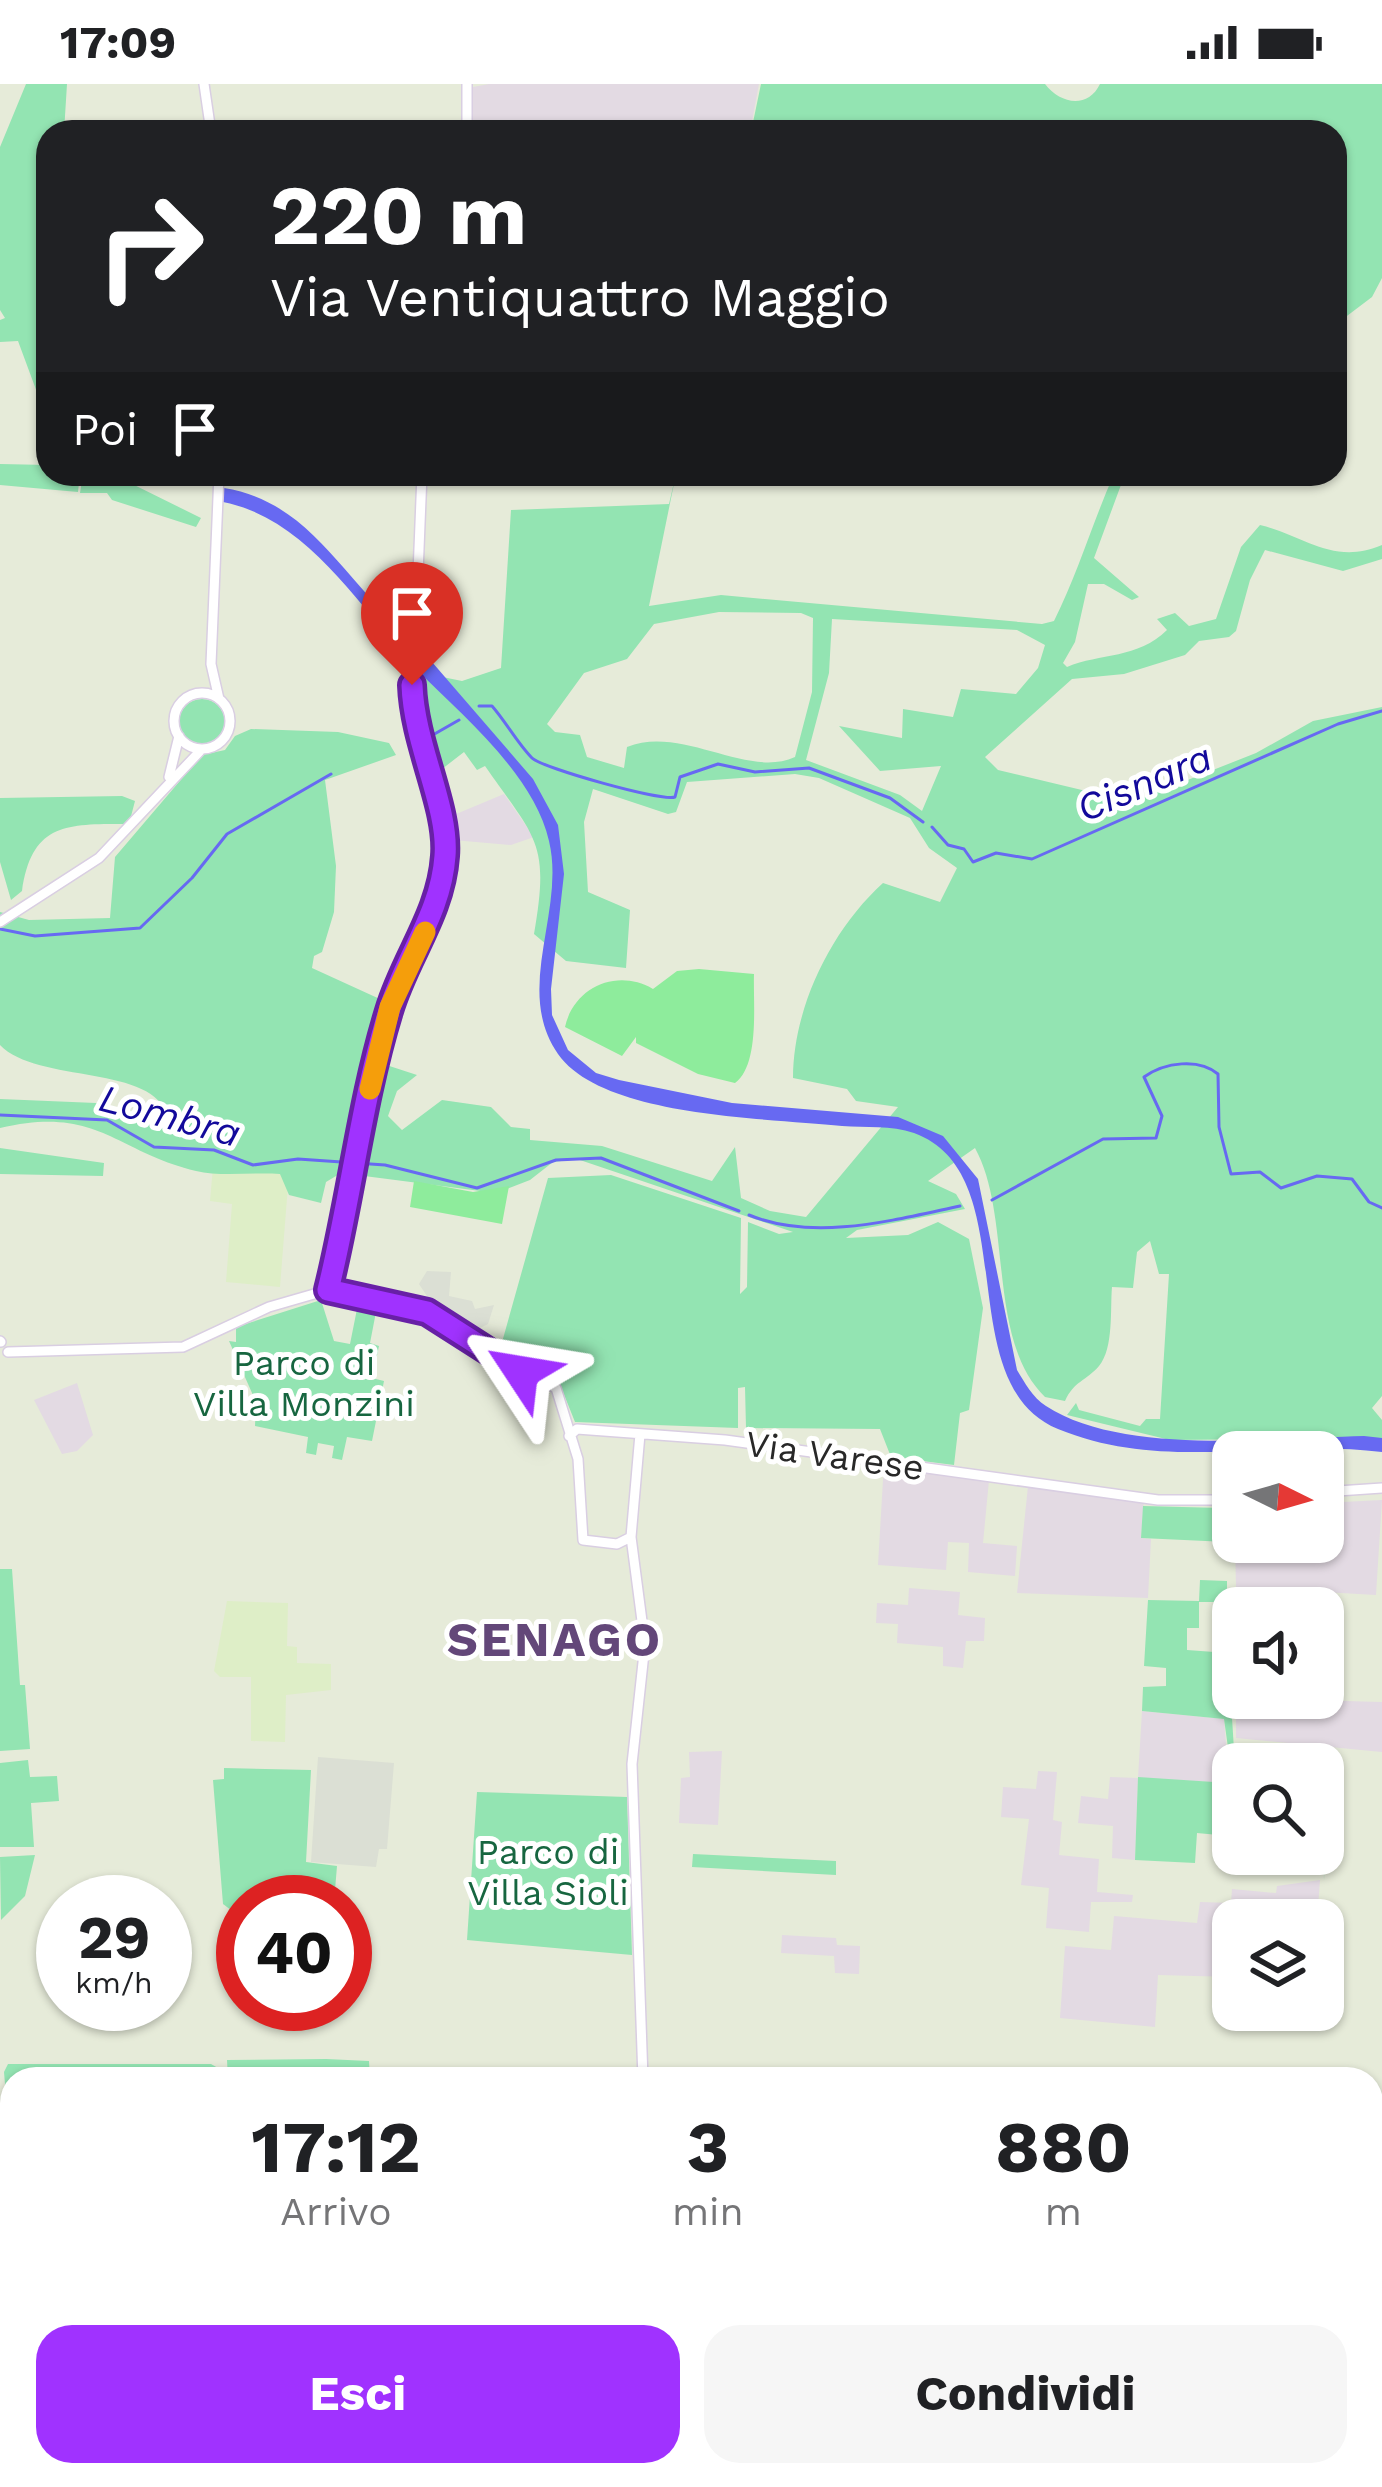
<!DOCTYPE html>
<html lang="it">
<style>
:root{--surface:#fff;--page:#f6f6f6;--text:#202124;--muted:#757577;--accent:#a032ff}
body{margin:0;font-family:"Work Sans",sans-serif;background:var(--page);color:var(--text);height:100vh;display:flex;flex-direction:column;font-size:45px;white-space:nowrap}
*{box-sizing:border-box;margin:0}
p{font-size:39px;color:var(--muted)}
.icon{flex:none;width:66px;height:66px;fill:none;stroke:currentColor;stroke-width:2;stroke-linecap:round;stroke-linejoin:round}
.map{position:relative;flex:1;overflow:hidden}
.drawer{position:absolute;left:0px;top:1983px;width:1383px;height:420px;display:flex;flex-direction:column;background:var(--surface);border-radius:36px 36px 0 0;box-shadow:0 3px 9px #0004}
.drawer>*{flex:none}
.banner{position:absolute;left:36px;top:36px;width:1311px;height:366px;border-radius:36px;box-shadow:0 3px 9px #0004;background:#202124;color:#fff;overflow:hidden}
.needle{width:78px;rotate:95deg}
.tools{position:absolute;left:1212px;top:1347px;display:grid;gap:24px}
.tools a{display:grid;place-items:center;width:132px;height:132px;border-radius:24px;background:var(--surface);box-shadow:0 3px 9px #0004;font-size:60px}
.speed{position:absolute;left:36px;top:1791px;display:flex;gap:24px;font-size:60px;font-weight:700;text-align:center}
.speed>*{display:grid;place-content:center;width:156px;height:156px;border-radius:50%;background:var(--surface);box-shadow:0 3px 9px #0004;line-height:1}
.speed small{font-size:30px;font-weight:400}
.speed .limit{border:18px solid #d22;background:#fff;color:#111}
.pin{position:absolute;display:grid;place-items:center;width:102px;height:102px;color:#fff;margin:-123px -51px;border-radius:50% 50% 50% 0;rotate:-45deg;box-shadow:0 0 12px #0007}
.pin .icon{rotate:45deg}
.me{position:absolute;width:132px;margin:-66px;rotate:303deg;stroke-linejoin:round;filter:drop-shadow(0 0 9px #0008)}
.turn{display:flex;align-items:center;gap:42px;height:252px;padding:0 36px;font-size:54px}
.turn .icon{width:156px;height:156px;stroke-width:2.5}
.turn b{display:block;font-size:84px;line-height:102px}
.then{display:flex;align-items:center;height:114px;padding:0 36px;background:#0003;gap:24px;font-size:45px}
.eta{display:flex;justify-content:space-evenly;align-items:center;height:204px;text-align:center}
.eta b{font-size:72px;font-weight:700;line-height:84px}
.primary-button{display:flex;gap:24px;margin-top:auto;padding:24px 36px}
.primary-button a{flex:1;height:138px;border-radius:36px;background:var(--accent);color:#fff;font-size:48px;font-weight:700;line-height:138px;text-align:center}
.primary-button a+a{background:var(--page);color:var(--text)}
.status{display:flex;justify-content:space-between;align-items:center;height:84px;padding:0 60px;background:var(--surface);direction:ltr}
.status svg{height:33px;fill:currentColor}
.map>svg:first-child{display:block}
.industrial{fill:#e3dae3}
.education{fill:#deeec7}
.green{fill:#93e4b2;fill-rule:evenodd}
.pitch{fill:#8eec9c}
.plaza{fill:#dbdfd4}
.water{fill:#6769f2}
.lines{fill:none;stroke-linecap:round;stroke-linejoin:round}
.stream{stroke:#6769f2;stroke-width:3}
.tertiary-casing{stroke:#d9cee2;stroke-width:12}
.tertiary{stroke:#fff;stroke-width:9}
.route-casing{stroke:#6820a6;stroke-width:30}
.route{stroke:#a032ff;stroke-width:21}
.slow{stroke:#f59e0b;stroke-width:21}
.labels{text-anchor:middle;stroke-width:10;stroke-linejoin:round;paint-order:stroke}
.park-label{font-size:36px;fill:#176640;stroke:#fff}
.street-label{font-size:36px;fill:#282828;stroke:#fff}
.water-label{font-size:39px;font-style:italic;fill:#13099b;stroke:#fff}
.district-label{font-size:48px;font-weight:bold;letter-spacing:3px;fill:#634779;stroke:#fff}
</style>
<div class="status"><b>17:09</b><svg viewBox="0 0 49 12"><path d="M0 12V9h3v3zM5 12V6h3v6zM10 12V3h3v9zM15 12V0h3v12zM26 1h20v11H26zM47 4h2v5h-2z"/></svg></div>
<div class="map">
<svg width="1382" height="2403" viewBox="0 0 1382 2403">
<rect width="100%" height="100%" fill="#e6ebd9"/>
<path class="industrial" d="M489,0H759L750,48L473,46V3Z
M504,710L534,753L511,761L453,756L449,733Z
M77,1299L93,1351L77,1367L62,1370L34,1316Z
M884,1379L989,1396L983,1459L1017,1462L1015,1492L968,1488L969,1459L948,1458L946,1486L878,1481Z
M1028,1402L1144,1416L1141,1454L1151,1455L1148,1514L1017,1509Z
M1382,1416L1376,1511L1236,1503L1235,1458H1323V1419Z
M909,1504L960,1508L958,1531L985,1534L984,1557H966L963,1584L943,1582V1563L897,1559L898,1540L876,1539L877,1519L908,1521Z
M1236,1614L1382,1618V1668L1236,1654Z
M1142,1627L1224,1635L1229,1699L1138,1694Z
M722,1667L718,1741L679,1739L681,1694L690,1693L689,1668Z
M1038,1687L1057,1688L1053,1736L1062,1738L1059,1771L1099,1775L1097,1808L1133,1811L1132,1818H1091L1089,1848L1046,1844L1049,1804L1021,1801L1029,1735L1001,1733L1003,1703L1036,1705Z
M1110,1693L1138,1694L1135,1776L1112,1774L1113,1742L1078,1739L1081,1712L1108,1715Z
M1320,1796L1317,1836H1233V1893L1158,1891L1155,1943L1060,1934L1065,1862L1111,1866L1114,1832L1197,1839L1200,1818L1231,1819L1232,1805L1276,1809L1277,1802Z
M782,1851L836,1854L837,1861L860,1862L859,1890L835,1889L834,1872L781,1869Z
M12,2049V2391H392V2403H0V2050Z"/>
<path class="education" d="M213,1083L289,1089L280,1203L226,1198L232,1120L210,1117Z
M227,1517L288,1519L287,1562L297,1563V1579L331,1580V1606L286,1611L285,1658L251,1657V1593H220L214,1587Z"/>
<path class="green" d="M26,0H67L64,48H48V338L18,257L0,258V236L5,234L0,226V63Z
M761,0H1045C1060,20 1088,25 1100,0H1382V194L1372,213L1335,241V48H751Z
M0,380L48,381V390H80L78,408L0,401Z
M83,390H112L201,434L196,443L112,416L107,409H80Z
M676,390L649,522L721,511L1042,540L1054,537C1078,489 1092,440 1114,390H1125L1094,474L1139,513L1132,516L1104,500H1088L1075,558L1063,579L1067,583C1100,569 1138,575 1167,546L1157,535L1175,529L1189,542L1216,535L1241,463L1260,441C1303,451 1333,482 1382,461V475L1343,487L1265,466L1250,496L1236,547L1229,553L1199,557L1185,571L1124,590L1072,595L985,673L998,686L1132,718L1256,669L1313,637L1382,623V1312L1372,1324L1382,1336V1354L1170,1356L1067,1331L1076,1319L1079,1326L1140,1342L1146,1335H1160L1169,1190H1159L1150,1157L1137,1168L1133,1204L1112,1203C1110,1225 1114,1264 1099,1282C1086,1297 1074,1297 1065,1317L1045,1313C986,1256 1013,1133 975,1064L928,1097L956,1110L965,1125L857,1146L846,1154L908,1151L938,1138L969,1155L983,1224L969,1326L960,1329L954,1381L891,1373L880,1345L746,1344L745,1303L738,1304V1344L575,1338L561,1303L499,1269L548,1094L611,1091L741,1134L740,1210L747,1203L748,1138L779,1150L793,1148L577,1075L553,1078L530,1096L496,1109L341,1089L326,1098L321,1119L289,1111L280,1090C253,1088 220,1093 196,1087C114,1067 98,1021 0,1044V1015L96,1019L157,1041L167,1033C156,980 37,1000 0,961V828L29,836L110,834L115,773L202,671L225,666L235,652L251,645L338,648L389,659L396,671L325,696L336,782L334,828L322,868L314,872L312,884L382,916L371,976L417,991L397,1007L388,1032L402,1046L442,1016L491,1023L511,1043L530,1045V1056L602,1062L712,1097L735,1063L741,1114L770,1127L806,1133L898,1023L856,1017L847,1005L793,994C793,924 831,846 883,799L940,818L957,784L929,764L910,734L819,694L795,690L687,698L676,728L668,730L593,705L584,738L588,808L630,826L626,884L566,877L534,850C550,758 536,755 485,682L477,686L464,668L433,692L421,654L418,588L462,597L501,584L511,426L669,420ZM719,528L801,529L813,534L812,608L795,673C747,695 682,641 627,663L624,684L587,673L580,651L555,648L547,640L584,589L627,575L654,540ZM832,535L1017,546L1045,561L1038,584L1016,610L961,605L953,633L903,625L902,654L839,642L880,687L941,682L922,727L900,711L806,676L829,589Z
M179 638a23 23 0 1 1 46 0a23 23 0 1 1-46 0Z
M122,712L135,717L129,740C67,740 32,738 22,807L11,816L0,778V714Z
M0,1064L104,1079L103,1092L0,1090Z
M321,1216L334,1257L350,1260L357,1225L376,1228L370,1259L379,1262L372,1294L384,1297L372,1357L347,1353L342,1376L332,1374L334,1362L318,1359L316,1371L306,1369L308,1353L255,1342L256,1318L229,1257L236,1258V1243Z
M1143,1422L1221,1424L1226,1430L1227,1458L1141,1454Z
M0,1485H12L20,1601H25L30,1665L0,1667Z
M1200,1496L1227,1497V1518H1199V1544H1187V1566L1228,1569L1234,1666L1339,1671L1335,1759H1325L1324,1797L1323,1680H1233L1229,1752L1197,1749L1195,1779L1135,1776L1138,1693L1229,1699L1232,1692L1224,1635L1142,1627L1143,1603L1166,1602V1584L1144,1582L1148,1516L1199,1517Z
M28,1676L30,1693L57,1692L59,1717L31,1719L34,1763H0V1679Z
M224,1684L311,1686L306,1778L337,1782L334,1818H243V1835L223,1820L213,1696L224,1695Z
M477,1708L627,1713L632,1871L467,1856Z
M693,1770L836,1777V1791L692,1783Z
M35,1771L25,1812L1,1836L0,1773Z
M326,1975L369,1977L370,1995H228L227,1976Z
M8,1980H211L218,1984V1995H12L9,2049L4,1988Z"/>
<path class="pitch" d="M699,885L754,890C753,919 760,981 735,999L698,990L636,959V953L622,972L565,943C574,903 617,884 653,905L677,887Z
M414,1097L473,1108L509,1102L502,1140L410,1123Z"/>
<path class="plaza" d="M427,1187L451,1188L449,1212L472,1217L475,1225L494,1221L488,1240L474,1247L429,1215L419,1200Z
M318,1673L394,1679L387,1765H379L376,1783L311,1778Z"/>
<path class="water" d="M224,404C313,418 345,501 410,552L408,576C356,517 305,434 223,418Z
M419,563L533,695L558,741L564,790L551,905L552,931L568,966L596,989L619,996L732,1019L898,1033L943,1052L978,1095L1017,1286C1025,1299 1032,1313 1046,1322C1122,1372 1275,1354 1364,1352L1382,1354V1368C1273,1354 1165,1389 1058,1345C947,1299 1027,1090 914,1049C891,1041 866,1044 842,1042C769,1034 603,1034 558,970C513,905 566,828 549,757C534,691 464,633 417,586Z
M1198,2391H1332L1328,2403H1197Z"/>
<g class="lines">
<path class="stream" d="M479,622H492C506,638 518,660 532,674C542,684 663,718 675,713L680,693L718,680L755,688L809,684L890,714L923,738
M424,656L459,636
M932,743L948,761L964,765L973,778L996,769L1032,775L1338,640L1382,627
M0,845L35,852L140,844L192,794L227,750L331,690
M0,1031L107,1036L154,1063L214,1066L253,1081L298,1075L385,1081L477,1104L556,1076L601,1074L739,1127
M992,1116L1103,1055L1156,1054L1162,1032L1144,993C1165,978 1199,974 1218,990L1219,1043L1231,1090L1260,1088L1281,1104L1317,1092L1352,1095L1369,1118L1382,1124
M749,1131C814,1158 894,1136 960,1122"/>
<defs>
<path id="tertiary" d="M204,0L211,48
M467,48V0
M174 637a28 28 0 1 1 56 0a28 28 0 1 1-56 0Z
M219,615L211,580L219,390
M169,693L179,652
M0,838L99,774L202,665
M328,1206L388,930L431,833L445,780L444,745L420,669L413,614L422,390
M0,1257L1,1258
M8,1268L183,1263L269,1223L328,1206L427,1228L515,1285L556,1304L578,1375L583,1456L617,1460L631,1453
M640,1350L631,1453L645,1560L632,1680L643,1995
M569,1352L577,1345L725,1356L1158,1416H1233
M1323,1408L1382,1404
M646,2391V2403"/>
</defs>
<use href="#tertiary" class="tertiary-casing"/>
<use href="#tertiary" class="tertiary"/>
</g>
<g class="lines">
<defs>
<path id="route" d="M412,601C414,661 449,723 445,772C441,830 405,873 389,927C361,1018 351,1114 328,1206L427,1228L521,1288"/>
</defs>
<use href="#route" class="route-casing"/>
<use href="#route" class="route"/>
<path class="slow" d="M370,1005L390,923L425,848"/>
</g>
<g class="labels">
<g class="park-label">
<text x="304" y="1291">Parco di<tspan x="304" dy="41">Villa Monzini</tspan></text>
<text x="548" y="1780">Parco di<tspan x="548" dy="41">Villa Sioli</tspan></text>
</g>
<g class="street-label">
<text transform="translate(835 1371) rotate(8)" y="13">Via Varese</text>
</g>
<g class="water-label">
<text transform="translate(1144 698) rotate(-23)" y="14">Cisnara</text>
<text transform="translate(170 1031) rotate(15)" y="14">Lombra</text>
</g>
<g class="district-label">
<text x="555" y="1572">SENAGO</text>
</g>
</g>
</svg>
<div class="tools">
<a><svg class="needle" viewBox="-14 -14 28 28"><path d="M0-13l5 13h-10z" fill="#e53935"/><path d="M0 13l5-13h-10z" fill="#757577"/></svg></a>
<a><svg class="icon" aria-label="sound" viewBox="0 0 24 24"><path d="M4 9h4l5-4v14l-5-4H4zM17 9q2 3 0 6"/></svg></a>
<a><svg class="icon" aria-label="search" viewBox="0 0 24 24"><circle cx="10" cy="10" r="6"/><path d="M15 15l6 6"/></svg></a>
<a><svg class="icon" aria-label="layers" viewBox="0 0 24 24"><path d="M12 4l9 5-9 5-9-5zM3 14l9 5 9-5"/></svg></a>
</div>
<div class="speed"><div>29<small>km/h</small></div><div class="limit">40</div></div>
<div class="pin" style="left:412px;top:601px;background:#d93025"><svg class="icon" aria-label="arrive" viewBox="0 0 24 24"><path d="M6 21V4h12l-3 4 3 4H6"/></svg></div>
<svg class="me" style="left:521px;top:1288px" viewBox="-20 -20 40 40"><path d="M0-17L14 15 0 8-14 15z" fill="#a032ff" stroke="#fff" stroke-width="4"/></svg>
<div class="banner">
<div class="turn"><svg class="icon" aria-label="right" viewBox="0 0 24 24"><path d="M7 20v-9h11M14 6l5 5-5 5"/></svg><div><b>220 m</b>Via Ventiquattro Maggio</div></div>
<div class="then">Poi<svg class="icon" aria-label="arrive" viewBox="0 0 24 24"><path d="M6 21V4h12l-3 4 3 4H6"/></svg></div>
</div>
<section class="drawer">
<div class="eta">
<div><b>17:12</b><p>Arrivo</p></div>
<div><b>3</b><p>min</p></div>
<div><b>880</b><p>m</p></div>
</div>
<div class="primary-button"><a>Esci</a><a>Condividi</a></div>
</section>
</div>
